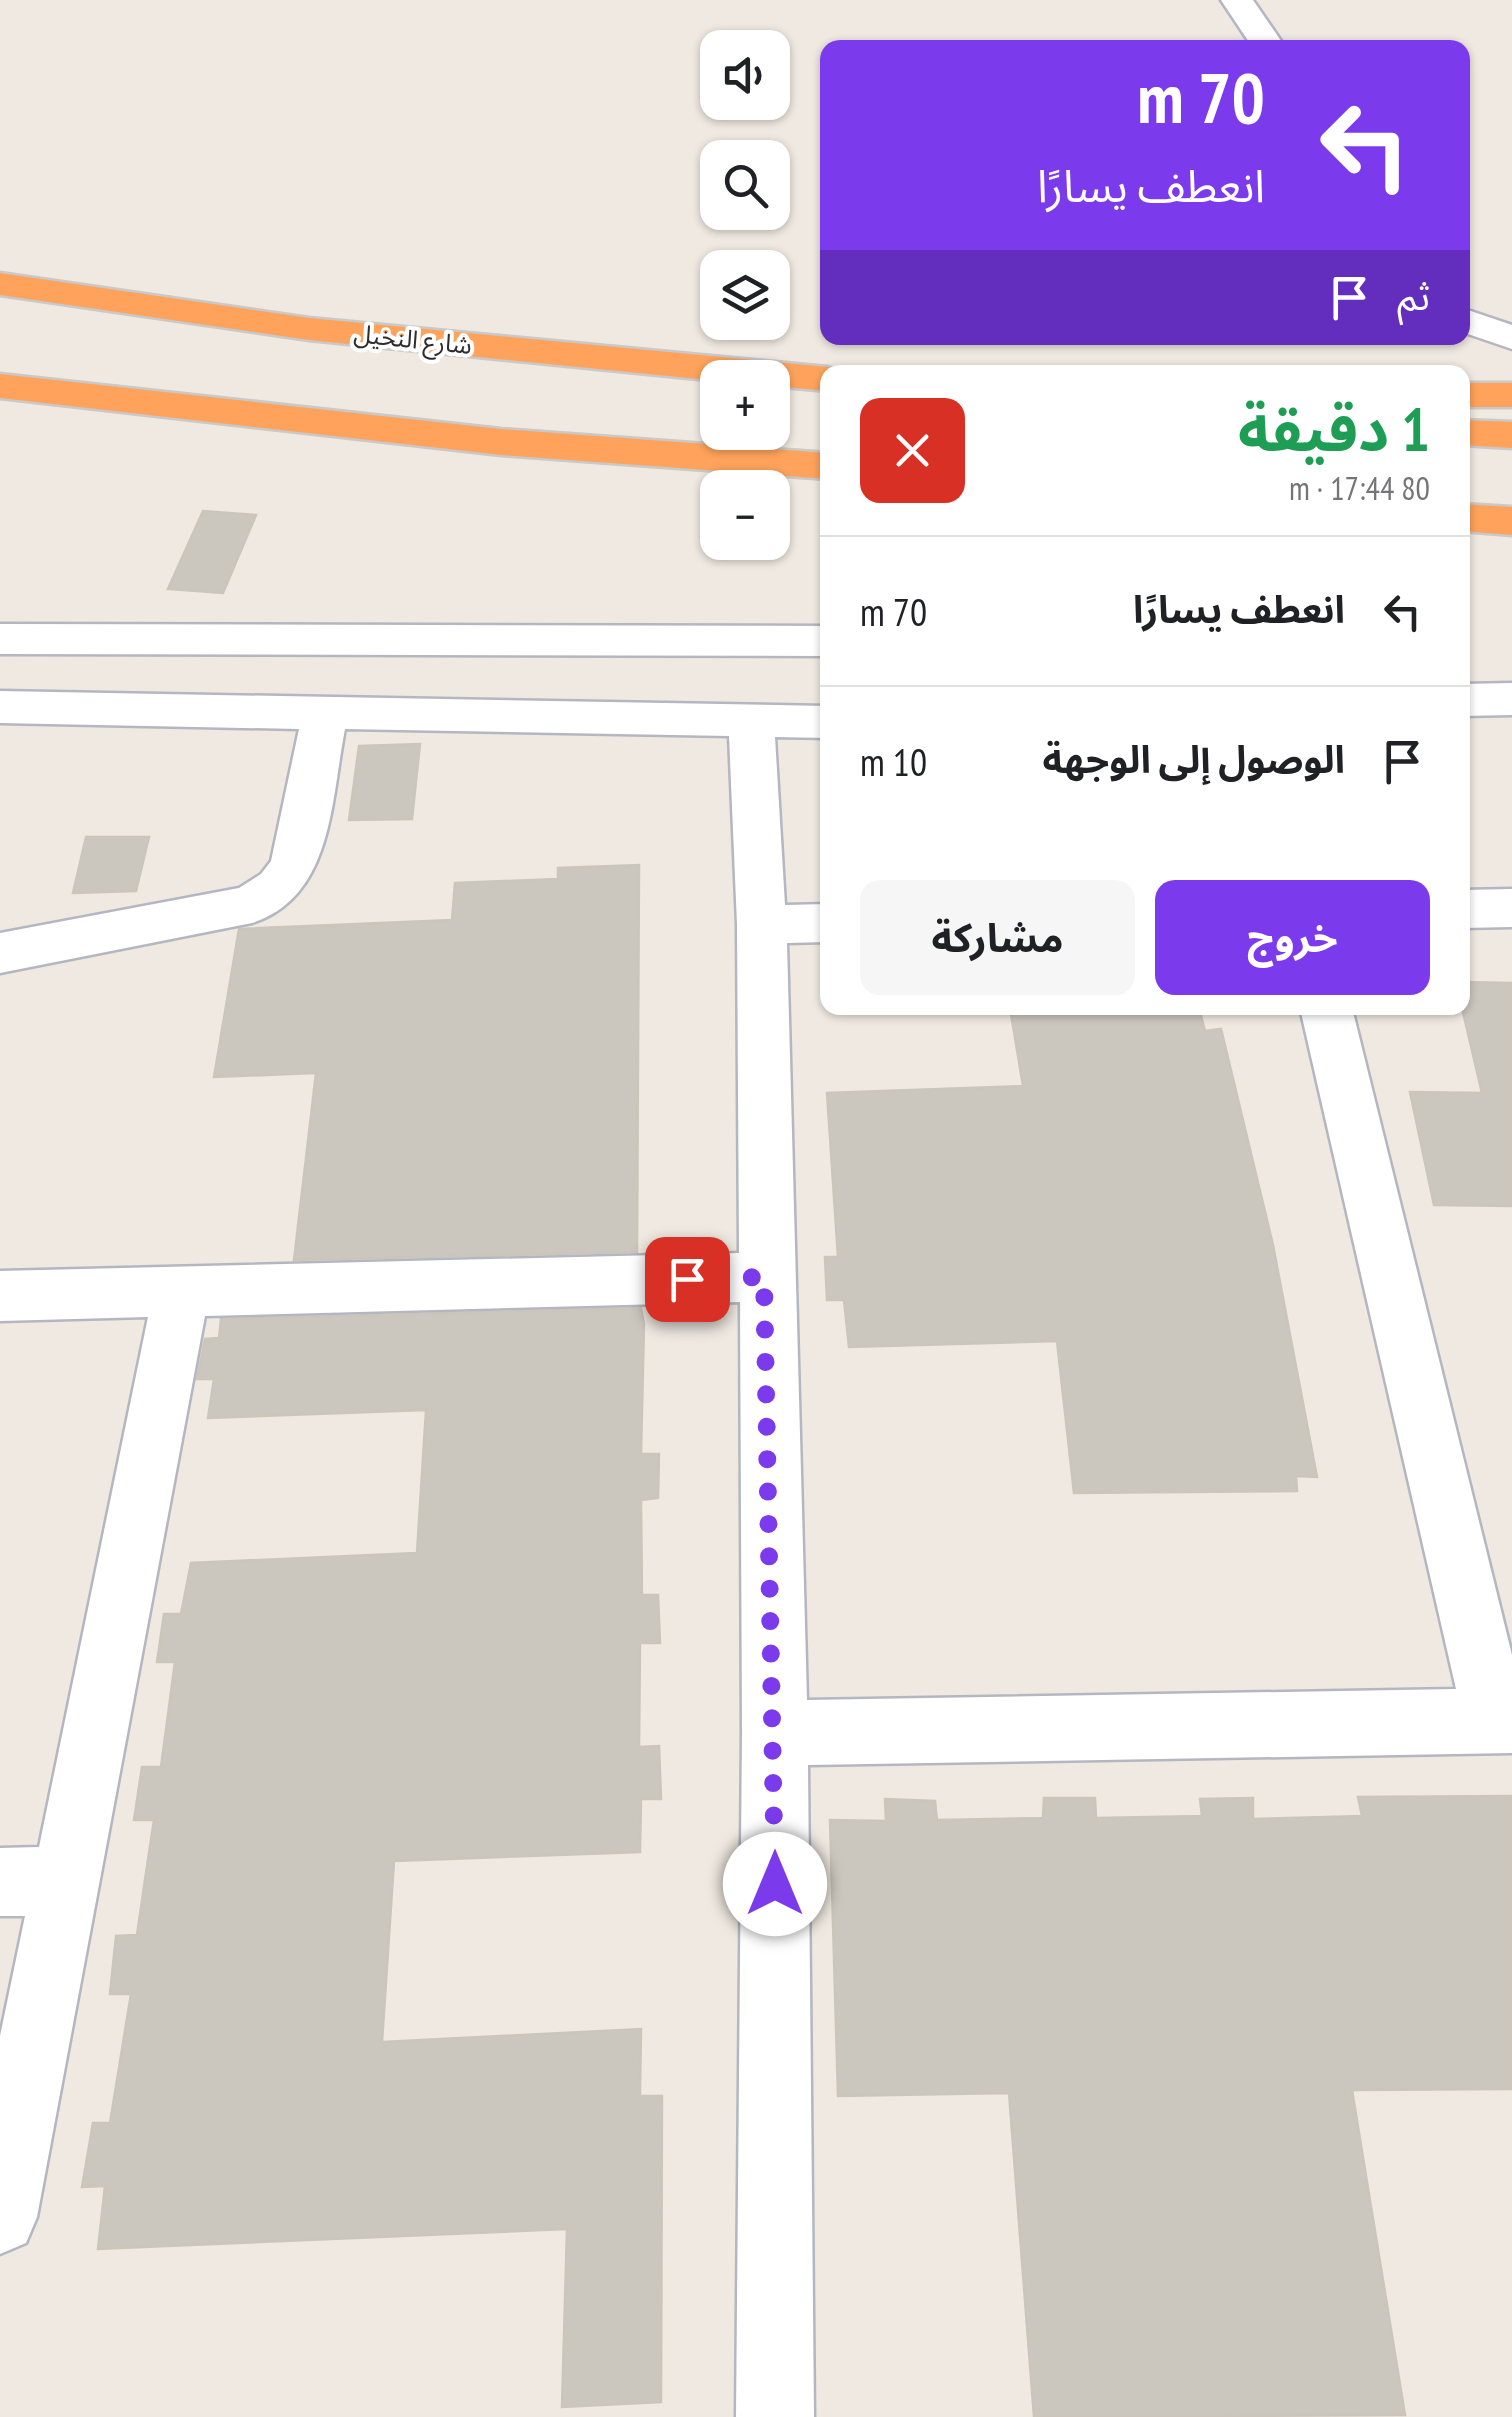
<!DOCTYPE html>
<html lang="ar">
<meta charset="utf-8">
<style>
:root{--surface:#fff;--page:#f6f6f6;--text:#202124;--muted:#757577;--line:#e0e0e0;--accent:#7c3aed}
body{margin:0;font-family:"PT Sans Narrow","Noto Sans Arabic",sans-serif;background:var(--page);color:var(--text);direction:rtl;height:100vh;display:flex;flex-direction:column;font-size:38px;white-space:nowrap}
*{box-sizing:border-box;margin:0}
p{font-size:32px;color:var(--muted)}
.icon{flex:none;width:55px;height:55px;fill:none;stroke:currentColor;stroke-width:2;stroke-linecap:round;stroke-linejoin:round}
.map{position:relative;flex:1;overflow:hidden;direction:ltr}
.drawer{position:absolute;left:820px;top:365px;width:650px;height:650px;display:flex;flex-direction:column;background:var(--surface);border-radius:20px;box-shadow:0 2px 8px #0004;direction:rtl}
.drawer>*{flex:none}
.guide{position:absolute;left:820px;top:40px;width:650px;height:305px;border-radius:20px;box-shadow:0 2px 8px #0004;direction:rtl;background:#7c3aed;color:#fff;overflow:hidden}
.fabs{position:absolute;left:700px;top:30px;display:grid;gap:20px}
.fabs a{display:grid;place-items:center;width:90px;height:90px;border-radius:20px;background:var(--surface);box-shadow:0 2px 8px #0004;font-size:50px}
.pin{position:absolute;display:grid;place-items:center;width:85px;height:85px;color:#fff;margin:-42px;border-radius:20px;box-shadow:0 5px 15px #0006}
.me{position:absolute;width:110px;margin:-55px;rotate:0deg;stroke-linejoin:round;filter:drop-shadow(0 0 8px #0008)}
.turn{display:flex;align-items:center;gap:35px;height:210px;padding:0 40px;font-size:45px}
.turn .icon{width:130px;height:130px;stroke-width:2.5}
.turn b{display:block;font-size:70px;line-height:85px}
.then{display:flex;align-items:center;height:95px;padding:0 40px;background:#0003;gap:20px;font-size:38px}
.round{display:grid;place-items:center;flex:none;width:105px;height:105px;border-radius:20px;background:var(--page)}
.overview{display:flex;align-items:center;justify-content:space-between;height:170px;padding:0 40px}
h1{font-size:60px;font-weight:700;line-height:75px;color:#1e9e55}
.cta{display:flex;gap:20px;margin-top:auto;padding:20px 40px}
.cta a{flex:1;height:115px;border-radius:20px;background:var(--accent);color:#fff;font-size:40px;font-weight:700;line-height:115px;text-align:center}
.cta a+a{background:var(--page);color:var(--text)}
ul{padding:0;list-style:none}
li{display:flex;align-items:center;gap:30px;height:150px;padding:0 40px;border-top:2px solid var(--line)}
li div{flex:1}
li b{display:block;font-size:38px}
li em{font-style:normal}
.map>svg:first-child{display:block}
.building{fill:#cbc7bf;stroke:#cbc5ba;stroke-width:2.5}
.lines{fill:none;stroke-linecap:round;stroke-linejoin:round}
.minor-casing{stroke:#b4b7c1;stroke-width:5}
.highway-casing{stroke:#c9c9c9;stroke-width:5}
.minor{fill:#fff;fill-rule:evenodd}
.highway{fill:#ffa35c;fill-rule:evenodd}
.route{stroke:#7c3aed;stroke-width:18;stroke-dasharray:0 32.4}
.labels{text-anchor:middle;stroke-width:8;stroke-linejoin:round;paint-order:stroke}
.far-street-label{font-size:25px;fill:#2e2e2e;stroke:#fff}
</style>
<div class="map">
<svg width="1512" height="2417" viewBox="0 0 1512 2417">
<rect width="100%" height="100%" fill="#efe9e1"/>
<path class="building" d="M203,511L256,515L223,593L168,589Z
M420,744L412,819L349,820L359,746Z
M86,837H149L136,891L73,893Z
M639,865L637,1252L294,1260L316,1073L214,1077L239,929L452,920L455,883L558,879V868Z
M1462,982L1512,983V1206L1434,1205L1410,1092L1482,1093L1462,1008Z
M1010,1008H1199L1205,1031L1221,1029L1273,1245L1317,1477L1296,1476L1297,1491L1074,1493L1057,1341L849,1347L844,1300H827L825,1257H838L827,1093L1023,1086Z
M641,1308L644,1324L641,1454H659L658,1498L641,1500L642,1595H658L660,1643H640L639,1747L659,1746L661,1799H641L640,1852L394,1861L382,2042L641,2029L640,2096H662L661,2402L562,2407L567,2229L98,2249L105,2186L82,2187L93,2123H110L131,1994H110L116,1936L137,1935L146,1873L154,1820H134L142,1767H161L175,1662H157L164,1614H181L191,1563L417,1553L426,1410L208,1418L214,1379H197L205,1339L219,1338L221,1319Z
M1512,1796V2089L1352,2090L1405,2415L1034,2417L1009,2093L838,2096L830,1820L886,1821L885,1799L935,1801L937,1820L1043,1818L1044,1798H1095L1096,1818L1202,1816L1200,1799L1253,1798V1819L1362,1816L1358,1797Z"/>
<g class="lines">
<defs>
<path id="minor" d="M1221,0H1253L1286,48H1253Z
M1462,308L1512,325V349L1462,332Z
M0,624L828,626V656L0,654Z
M1512,683V715L1462,716V684Z
M0,691L828,706V738L775,737L785,905L828,904V942L787,943L807,1700L1456,1689L1300,1008H1352L1512,1655V1753L808,1765L814,2417H736L742,1733L740,1302L205,1316L37,2217L26,2243L0,2254V2036L25,1916H0V1848L39,1847L148,1317L0,1321V1271L739,1253L737,924L729,736L345,729C331,800 333,897 252,923L0,973V933L239,888L261,874L271,861L299,729L0,723Z
M1512,889V927L1462,928V890Z"/>
<path id="highway" d="M0,273L309,318L828,367L843,372H828V391L772,386V378H718V381L309,340L0,295Z
M0,374L501,429L828,453V479L501,455L0,398Z
M1462,383H1512V407H1462Z
M1462,420L1512,422V448L1462,445Z
M1462,504L1512,507V535L1462,531Z"/>
</defs>
<use href="#minor" class="minor-casing"/>
<use href="#highway" class="highway-casing"/>
<use href="#minor" class="minor"/>
<use href="#highway" class="highway"/>
</g>
<g class="lines">
<path class="route" d="M687,1279L764,1277L775,1884"/>
</g>
<g class="labels">
<g class="far-street-label">
<text transform="translate(413 339) rotate(6)" y="9">شارع النخيل</text>
</g>
</g>
</svg>
<div class="fabs">
<a><svg class="icon" aria-label="sound" viewBox="0 0 24 24"><path d="M4 9h4l5-4v14l-5-4H4zM17 9q2 3 0 6"/></svg></a>
<a><svg class="icon" aria-label="search" viewBox="0 0 24 24"><circle cx="10" cy="10" r="6"/><path d="M15 15l6 6"/></svg></a>
<a><svg class="icon" aria-label="layers" viewBox="0 0 24 24"><path d="M12 4l9 5-9 5-9-5zM3 14l9 5 9-5"/></svg></a>
<a>+</a>
<a>−</a>
</div>
<div class="pin" style="left:687px;top:1279px;background:#d93025"><svg class="icon" aria-label="arrive" viewBox="0 0 24 24"><path d="M6 21V4h12l-3 4 3 4H6"/></svg></div>
<svg class="me" style="left:775px;top:1884px" viewBox="-20 -20 40 40"><circle r="19" fill="#fff"/><path d="M0-13L10 11 0 6-10 11z" fill="#7c3aed"/></svg>
<div class="guide">
<div class="turn"><svg class="icon" aria-label="left" viewBox="0 0 24 24"><path d="M17 20v-9H6M10 6l-5 5 5 5"/></svg><div><b>70 m</b>انعطف يسارًا</div></div>
<div class="then">ثم<svg class="icon" aria-label="arrive" viewBox="0 0 24 24"><path d="M6 21V4h12l-3 4 3 4H6"/></svg></div>
</div>
<section class="drawer">
<div class="overview"><div><h1>1 دقيقة</h1><p>80 m · 17:44</p></div><a class="round" style="background:#d93025;color:#fff"><svg class="icon" aria-label="close" viewBox="0 0 24 24"><path d="M6 6l12 12M18 6L6 18"/></svg></a></div>
<ul>
<li><svg class="icon" aria-label="left" viewBox="0 0 24 24"><path d="M17 20v-9H6M10 6l-5 5 5 5"/></svg><div><b>انعطف يسارًا</b></div><em>70 m</em></li>
<li><svg class="icon" aria-label="arrive" viewBox="0 0 24 24"><path d="M6 21V4h12l-3 4 3 4H6"/></svg><div><b>الوصول إلى الوجهة</b></div><em>10 m</em></li>
</ul>
<div class="cta"><a>خروج</a><a>مشاركة</a></div>
</section>
</div>
